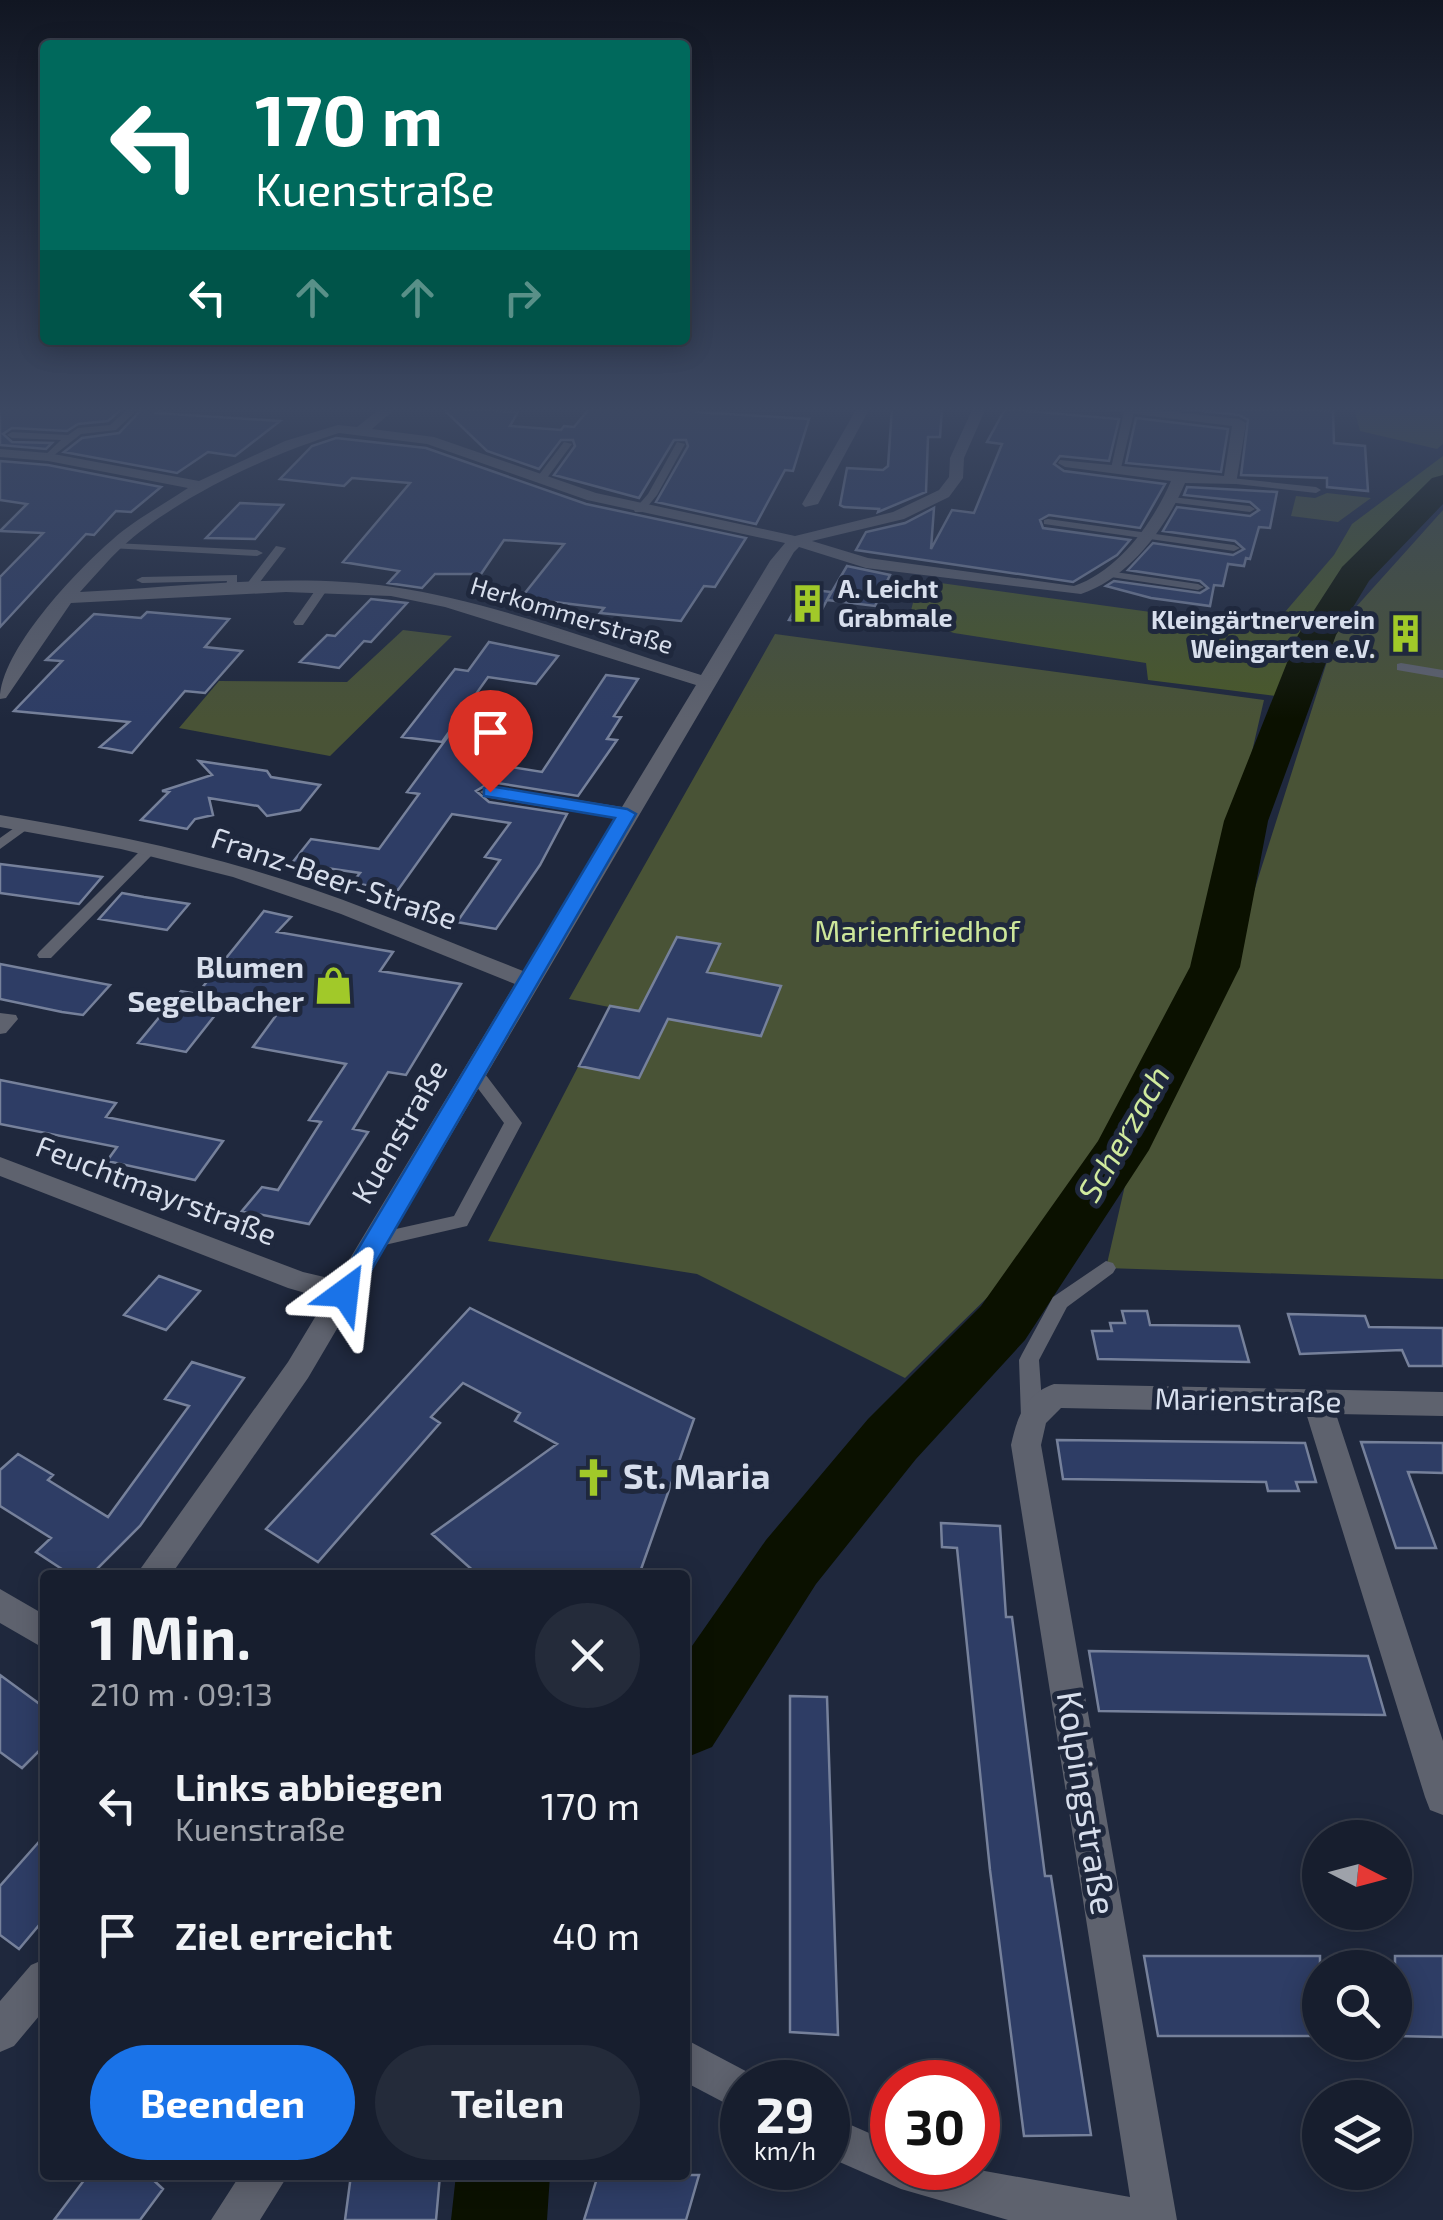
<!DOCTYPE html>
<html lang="de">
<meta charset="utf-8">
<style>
:root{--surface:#171e2e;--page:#242b3a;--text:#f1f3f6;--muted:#9ea2aa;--line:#363c4a;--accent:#1a73e8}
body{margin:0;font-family:"Exo 2",sans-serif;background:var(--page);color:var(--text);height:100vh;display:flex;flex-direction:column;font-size:38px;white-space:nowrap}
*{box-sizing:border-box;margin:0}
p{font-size:32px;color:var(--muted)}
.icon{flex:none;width:55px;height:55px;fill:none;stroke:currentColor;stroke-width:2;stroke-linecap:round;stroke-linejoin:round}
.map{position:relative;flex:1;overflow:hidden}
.drawer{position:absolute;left:40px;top:1570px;width:650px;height:610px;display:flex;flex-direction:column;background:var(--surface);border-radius:10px;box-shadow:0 5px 25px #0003,0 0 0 2px var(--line)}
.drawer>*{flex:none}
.guide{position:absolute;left:40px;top:40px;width:650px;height:305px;border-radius:10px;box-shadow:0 5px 25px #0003,0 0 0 2px var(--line);background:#00695c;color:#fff;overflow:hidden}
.needle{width:65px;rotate:96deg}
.tools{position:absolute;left:1302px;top:1820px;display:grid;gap:20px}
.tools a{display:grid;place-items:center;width:110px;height:110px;border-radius:50%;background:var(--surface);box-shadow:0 5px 25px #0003,0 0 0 2px var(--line);font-size:50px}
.speed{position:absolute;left:720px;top:2060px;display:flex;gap:20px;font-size:50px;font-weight:700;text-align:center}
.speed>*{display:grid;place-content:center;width:130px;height:130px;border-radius:50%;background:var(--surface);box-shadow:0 5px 25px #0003,0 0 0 2px var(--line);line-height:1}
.speed small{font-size:25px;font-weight:400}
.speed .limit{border:15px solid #d22;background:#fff;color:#111}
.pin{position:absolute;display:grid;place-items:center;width:85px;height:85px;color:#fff;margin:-102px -42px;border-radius:50% 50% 50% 0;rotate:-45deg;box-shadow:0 0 10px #0007}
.pin .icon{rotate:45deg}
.me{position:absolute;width:110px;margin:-55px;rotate:30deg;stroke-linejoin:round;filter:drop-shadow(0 0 8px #0008)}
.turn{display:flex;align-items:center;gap:35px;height:210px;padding:0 50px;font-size:45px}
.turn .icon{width:130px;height:130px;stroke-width:2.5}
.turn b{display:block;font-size:70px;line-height:85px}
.lanes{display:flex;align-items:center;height:95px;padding:0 50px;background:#0003;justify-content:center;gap:50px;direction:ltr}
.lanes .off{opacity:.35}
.round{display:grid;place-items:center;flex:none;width:105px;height:105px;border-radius:52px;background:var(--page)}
.head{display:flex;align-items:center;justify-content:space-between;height:170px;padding:0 50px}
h1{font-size:60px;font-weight:700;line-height:75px}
.button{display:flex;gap:20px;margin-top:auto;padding:20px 50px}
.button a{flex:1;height:115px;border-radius:60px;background:var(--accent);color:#fff;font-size:40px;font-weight:700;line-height:115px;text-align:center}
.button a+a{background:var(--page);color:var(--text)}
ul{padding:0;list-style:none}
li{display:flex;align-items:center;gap:30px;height:130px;padding:0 50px}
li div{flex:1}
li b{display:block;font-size:38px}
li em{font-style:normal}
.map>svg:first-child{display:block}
.green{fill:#495336}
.forest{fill:#4a5929}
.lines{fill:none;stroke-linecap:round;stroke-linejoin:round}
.river{fill:#0b1100;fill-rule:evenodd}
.building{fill:#2e3d65;stroke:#76819b;stroke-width:2.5}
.service{fill:#5e626e;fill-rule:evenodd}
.minor{fill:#5e626e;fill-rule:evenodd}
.route{fill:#1a73e8;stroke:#114b97;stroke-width:2.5}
.labels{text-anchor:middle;stroke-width:10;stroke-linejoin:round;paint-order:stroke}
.far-poi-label{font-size:25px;font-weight:bold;fill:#d7deec;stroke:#1f283d;text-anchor:start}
.far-street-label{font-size:25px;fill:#d7deec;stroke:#1f283d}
.street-label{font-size:30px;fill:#d7deec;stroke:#1f283d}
.park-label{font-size:30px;fill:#cde69a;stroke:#1f283d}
.poi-label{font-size:30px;font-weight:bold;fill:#d7deec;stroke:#1f283d;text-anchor:end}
.water-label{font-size:32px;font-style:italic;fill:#d0ea9d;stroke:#1f283d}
.near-poi-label{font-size:35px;font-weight:bold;fill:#d7deec;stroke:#1f283d;text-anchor:start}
.near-street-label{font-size:35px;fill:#d7deec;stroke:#1f283d}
</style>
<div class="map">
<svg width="1443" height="2220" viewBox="0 0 1443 2220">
<rect width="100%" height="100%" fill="#1f283d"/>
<path class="green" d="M1354,408H1443V444L1437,449L1360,431Z
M1327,493L1371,498L1338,522L1291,516L1296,496L1315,498Z
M1443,510V1279L1106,1268L1135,1142L1220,998L1338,627Z
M403,630L452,636L330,756L179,728L219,681L347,682Z
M775,634L1264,700L1196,992L1044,1242L905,1378L697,1274L488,1241L609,1007L569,999Z"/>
<path class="forest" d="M1443,456V486L1318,628L1291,698L1148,680L1146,663L954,633L909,618L919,580L1238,624L1279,619L1334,555L1352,524Z"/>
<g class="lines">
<path class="river" d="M1443,475V504L1369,581L1336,635L1268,821L1240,967L1149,1150L1025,1340L916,1459L816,1584L712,1747L685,1758V1656L766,1540L868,1419L981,1306L1098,1141L1190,967L1224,821L1298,635L1342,567L1432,478Z
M456,2175H550L547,2220H451Z"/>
</g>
<path class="building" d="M0,408H123L108,421L78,424L67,431L12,428L3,434L12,442L52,443L46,449L0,445Z
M143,408H161L156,413L280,421L235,456L208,452L177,473L64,452L82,438L119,433Z
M442,408L518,412L510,426L561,430L564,426L574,427L589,409L699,408L697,412L809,419L793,471L785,470L756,524L656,502L688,446L686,440H674L639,498L554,475L575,446L573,440H561L539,469L487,451Z
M892,408H942L940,437H928L926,492L878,512L879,509L844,507L840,505L847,468L883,470L888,466Z
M1176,408L1333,411L1334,443L1365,446L1368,491L1327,487V478L1241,475L1248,420L1239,415Z
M1005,409L1119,419L1109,461L1060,456L1054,464L1064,471L1165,484L1140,528L1049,515L1040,520L1043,528L1130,540L1117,555L1073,582L856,550L866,532L905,523L934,508L931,549L952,510L974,513L1002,444L987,442Z
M1136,418L1228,429L1221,472L1126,463Z
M336,438L426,448L586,504L746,538L715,587L704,586L681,621L600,613L604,608L521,598L564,544L504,540L481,574H435L422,588L388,583L399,571L343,562L410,483L352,478L344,486L280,479L312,446Z
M0,461L48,465L161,487L131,512L116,511L94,535L86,534L0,627V577L43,533L0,531L27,504L0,500Z
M1187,487L1277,492L1270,528L1259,527L1250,559L1246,558L1244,566L1228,564L1223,586L1214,585L1210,606L1151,598L1106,586L1114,581L1200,593L1208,588L1200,581L1128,570L1153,543L1233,555L1244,549L1235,541L1163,531L1177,507L1250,516L1259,510L1250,502L1184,495Z
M240,503L283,505L255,539L206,538Z
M847,566L890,575L875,606L827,600Z
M806,589L831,592L815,623L789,620Z
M371,599L407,603L371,642L364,641L339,668L300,662L327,635L335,636Z
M147,612L229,619L205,647L242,651L205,693L185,691L132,753L100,747L129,722L14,711L62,661L46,660L94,614L141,618Z
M489,642L558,656L536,684L488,677L442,742L402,737L455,669L468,671Z
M606,675L638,679L614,716L621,717L607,739L617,740L578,796L491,782L476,791L489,802L567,814L540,865L496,929L457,922L500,860L485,857L510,823L452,814L398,890L352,883L360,873L292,863L311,839L379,849L419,794L407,792L452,731L504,738L486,763L542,772Z
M199,761L267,771L271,777L320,785L300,810L267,816L258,806L209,798L213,815L195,819L187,829L141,820L169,792L162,791L212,775Z
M0,864L80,874L102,877L79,904L0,893Z
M122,893L144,897L189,904L167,930L99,919Z
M264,911L291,917L277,932L393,952L380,971L461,984L406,1075L388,1072L353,1129L368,1132L309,1224L242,1211L262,1187L278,1190L321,1122L309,1120L346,1064L253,1047L280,1010L227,1000L186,1052L138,1043L181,991L197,994Z
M677,937L720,944L707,972L781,986L761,1036L668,1019L639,1078L579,1066L610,1006L639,1011Z
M0,964L62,976L110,985L83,1015L62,1012L0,999Z
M0,1080L116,1103L106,1117L223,1141L195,1180L107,1161L117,1147L0,1124Z
M159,1276L200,1291L166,1330L124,1315Z
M470,1308L694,1419L639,1575H478L432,1534L557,1444L515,1421L520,1413L463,1383L431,1417L440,1423L318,1562L266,1529Z
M1122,1311H1147L1150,1325L1239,1326L1249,1362L1098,1359L1092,1331H1112L1110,1323H1125Z
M1288,1314L1365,1316L1369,1327L1443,1328V1366H1409L1402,1350L1300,1354Z
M192,1362L244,1378L140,1526L91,1575H71L36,1552L51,1538L0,1506V1470L18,1454L53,1475L48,1480L108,1517L189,1406L165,1399Z
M1057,1440L1305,1443L1316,1482H1296L1299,1491H1268L1266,1482L1063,1479Z
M1361,1442L1443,1443V1473L1408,1472L1436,1548H1396Z
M941,1523L1000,1526L1006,1617H1012L1045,1876H1051L1091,2135L1024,2136L990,1870L957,1548L942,1547Z
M1089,1651L1368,1656L1385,1715L1099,1711Z
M0,1675L45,1708V1745L22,1768L0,1752Z
M790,1696L827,1697L838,2035L790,2032Z
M45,1835V1918L19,1949L0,1935V1886Z
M1144,1956H1320V2036H1158Z
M1395,1956H1443V2037L1395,2036Z
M88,2175H148L163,2189L140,2220H54Z
M351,2175H440L436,2220H345Z
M598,2175H699L686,2220H584Z"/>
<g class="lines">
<path class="service" d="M129,408H139L116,430L81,434L48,460L43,457L61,440L12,438L7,435L12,432L68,435L78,428L110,425Z
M1129,409L1134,412L1121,468L1116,471L1111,468L1124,412Z
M564,442L572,444L544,482H536L535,480Z
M677,442L685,444L657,495L643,512H635L634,510L648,494Z
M1231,478L1316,487L1321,490L1316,493L1227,483L1226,481Z
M1172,497L1250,506L1255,509L1250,512L1168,502V498Z
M1048,519L1234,545L1240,548L1234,551L1044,524V520Z
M114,543L257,550L263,553L257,556L110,548V544Z
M276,546L286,548L253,591H245L243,589Z
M1108,571L1198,584L1204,587L1198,590L1104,576V572Z
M237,575V590L231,593L225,590L227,581L142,583L136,580L142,577Z
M319,585L329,587L303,625H295L293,622Z
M1401,663L1443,670V678L1397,670V664Z
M24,821L29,822V828L0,849V838Z
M148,847L153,848V854L51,958H39L37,955L39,952L143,848Z
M0,1013L16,1015L18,1019L6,1033L0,1034Z
M473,1064L479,1066L522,1123L467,1226L376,1247L369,1245L366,1240L369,1235L454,1216L504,1123L464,1070Z
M1106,1261L1113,1263L1116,1268L1113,1273L1067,1307L1039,1360L1043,1417L1039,1423L1032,1426L1025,1423L1021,1417L1019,1360L1022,1354L1053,1297Z"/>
<path class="minor" d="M381,408H396L372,429L434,437L596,493L795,536L893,512L939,490L949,477L950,458L973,408H986L964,458L963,478L949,497L904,519L812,541L868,558L1074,586C1118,571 1153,523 1171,481L1065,467L1058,463L1060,460L1224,476L1232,426L1087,408H1137L1239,419L1246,423L1236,484L1185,483C1166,528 1129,578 1081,594L866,568L799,547L794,552L308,1378L171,1575H136L288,1362L326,1299L288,1288L0,1176V1157L303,1272L337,1280L515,984L341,914L233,877L121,849L0,827V815C96,831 192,850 285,880C366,906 444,940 523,971L615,818L490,798L480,792L490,786L622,807L696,685L445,607L391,596L286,592L71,603L6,698L0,699C0,651 76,571 112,540C134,520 163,505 188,488L48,461L0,457V449L48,453L199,481L285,441L338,425L357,427ZM339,433L427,444L587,500L785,543L770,561L701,675C605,645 492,601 393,587C292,572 182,587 80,592C94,577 107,561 122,547C177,497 268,455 339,433Z
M857,408H870L818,504L805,507L802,504Z
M1054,1384L1443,1392V1416L1336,1414L1443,1741V1815L1430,1810L1425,1797L1306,1413L1061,1408L1046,1423L1041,1445L1177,2220H1008L901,2189L828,2157V2115L892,2143V2168H968L1130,2197L1011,1445C1017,1418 1025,1394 1054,1384Z
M0,1589L45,1615V1649L0,1623Z
M45,1959V2009L14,2046L0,2052V2001L31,1965Z
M685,2039L757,2077L759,2082H742V2112L685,2082Z
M240,2175H288L260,2220H211Z"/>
</g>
<linearGradient id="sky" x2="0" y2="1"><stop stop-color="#111622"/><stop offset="0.57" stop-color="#3c4862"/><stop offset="1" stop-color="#3c4862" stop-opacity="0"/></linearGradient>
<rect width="1443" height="719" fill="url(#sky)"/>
<path class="route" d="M490,786L627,809L636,814L354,1300H336L332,1293L336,1286L615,818L484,796V788Z"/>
<defs>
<symbol id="building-bare" viewBox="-9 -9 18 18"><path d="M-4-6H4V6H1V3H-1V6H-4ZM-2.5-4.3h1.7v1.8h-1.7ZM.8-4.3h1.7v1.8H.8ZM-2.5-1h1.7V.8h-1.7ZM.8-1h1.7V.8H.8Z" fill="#a1c929" stroke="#1f283d" stroke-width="2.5" paint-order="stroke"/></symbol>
<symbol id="shop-bare" viewBox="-9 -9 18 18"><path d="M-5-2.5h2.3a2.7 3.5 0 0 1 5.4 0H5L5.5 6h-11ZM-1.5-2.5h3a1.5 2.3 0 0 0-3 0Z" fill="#a1c929" stroke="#1f283d" stroke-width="2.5" paint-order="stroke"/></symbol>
<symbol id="church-bare" viewBox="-9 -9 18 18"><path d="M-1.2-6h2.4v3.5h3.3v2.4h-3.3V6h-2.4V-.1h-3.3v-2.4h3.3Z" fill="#a1c929" stroke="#1f283d" stroke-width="2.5" paint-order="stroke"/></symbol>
</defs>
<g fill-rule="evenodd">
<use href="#building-bare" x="780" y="576" width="55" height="55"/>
<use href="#building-bare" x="1378" y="606" width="55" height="55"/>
<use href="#shop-bare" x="306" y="958" width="55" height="55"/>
<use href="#church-bare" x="566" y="1450" width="55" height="55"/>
</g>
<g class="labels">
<g class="far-poi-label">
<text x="838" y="598">A. Leicht<tspan x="838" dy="29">Grabmale</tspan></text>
<text x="1375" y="629" text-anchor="end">Kleingärtnerverein<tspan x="1375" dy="29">Weingarten e.V.</tspan></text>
</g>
<g class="far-street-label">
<text transform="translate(572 615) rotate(17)" y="9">Herkommerstraße</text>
</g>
<g class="street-label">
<text transform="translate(334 879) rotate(19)" y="10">Franz-Beer-Straße</text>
<text transform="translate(400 1132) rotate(-60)" y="10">Kuenstraße</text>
<text transform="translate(156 1191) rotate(21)" y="10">Feuchtmayrstraße</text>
<text transform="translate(1248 1401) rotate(1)" y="10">Marienstraße</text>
</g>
<g class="park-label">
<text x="917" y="942">Marienfriedhof</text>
</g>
<g class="poi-label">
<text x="304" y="978">Blumen<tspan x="304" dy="34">Segelbacher</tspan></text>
</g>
<g class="water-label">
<text transform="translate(1124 1134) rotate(-60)" y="11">Scherzach</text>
</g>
<g class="near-poi-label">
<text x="623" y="1489">St. Maria</text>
</g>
<g class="near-street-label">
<text transform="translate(1086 1803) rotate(81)" y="12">Kolpingstraße</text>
</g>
</g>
</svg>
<div class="tools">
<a><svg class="needle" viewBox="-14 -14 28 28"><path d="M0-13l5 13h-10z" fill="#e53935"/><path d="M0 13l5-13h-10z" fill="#9ea2aa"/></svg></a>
<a><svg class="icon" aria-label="search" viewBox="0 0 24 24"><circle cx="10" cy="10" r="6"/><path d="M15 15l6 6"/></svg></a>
<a><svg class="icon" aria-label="layers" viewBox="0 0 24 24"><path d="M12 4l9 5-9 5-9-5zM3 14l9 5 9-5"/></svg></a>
</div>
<div class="speed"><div>29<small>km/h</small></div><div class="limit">30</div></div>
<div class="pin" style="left:490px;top:792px;background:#d93025"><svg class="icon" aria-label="arrive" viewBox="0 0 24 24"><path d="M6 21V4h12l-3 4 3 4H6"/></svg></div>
<svg class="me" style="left:345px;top:1293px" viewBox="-20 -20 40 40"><path d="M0-17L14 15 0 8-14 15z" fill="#1a73e8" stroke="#fff" stroke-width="4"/></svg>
<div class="guide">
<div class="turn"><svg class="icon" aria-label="left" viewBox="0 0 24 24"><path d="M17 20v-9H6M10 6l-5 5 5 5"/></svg><div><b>170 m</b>Kuenstraße</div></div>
<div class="lanes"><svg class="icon" aria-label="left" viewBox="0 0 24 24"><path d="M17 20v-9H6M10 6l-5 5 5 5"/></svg><svg class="icon off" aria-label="ahead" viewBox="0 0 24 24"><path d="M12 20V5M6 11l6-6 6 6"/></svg><svg class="icon off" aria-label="ahead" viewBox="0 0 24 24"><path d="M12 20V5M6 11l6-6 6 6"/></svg><svg class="icon off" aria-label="right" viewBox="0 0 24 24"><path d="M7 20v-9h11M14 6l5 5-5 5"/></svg></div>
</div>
<section class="drawer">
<div class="head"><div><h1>1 Min.</h1><p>210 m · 09:13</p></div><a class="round"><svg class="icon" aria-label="close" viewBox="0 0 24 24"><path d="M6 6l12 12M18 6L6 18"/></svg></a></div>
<ul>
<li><svg class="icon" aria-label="left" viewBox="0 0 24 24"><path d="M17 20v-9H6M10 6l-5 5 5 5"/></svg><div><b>Links abbiegen</b><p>Kuenstraße</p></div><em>170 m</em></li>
<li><svg class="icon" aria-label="arrive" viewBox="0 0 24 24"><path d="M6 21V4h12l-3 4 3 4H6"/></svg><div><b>Ziel erreicht</b></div><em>40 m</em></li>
</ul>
<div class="button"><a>Beenden</a><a>Teilen</a></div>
</section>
</div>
